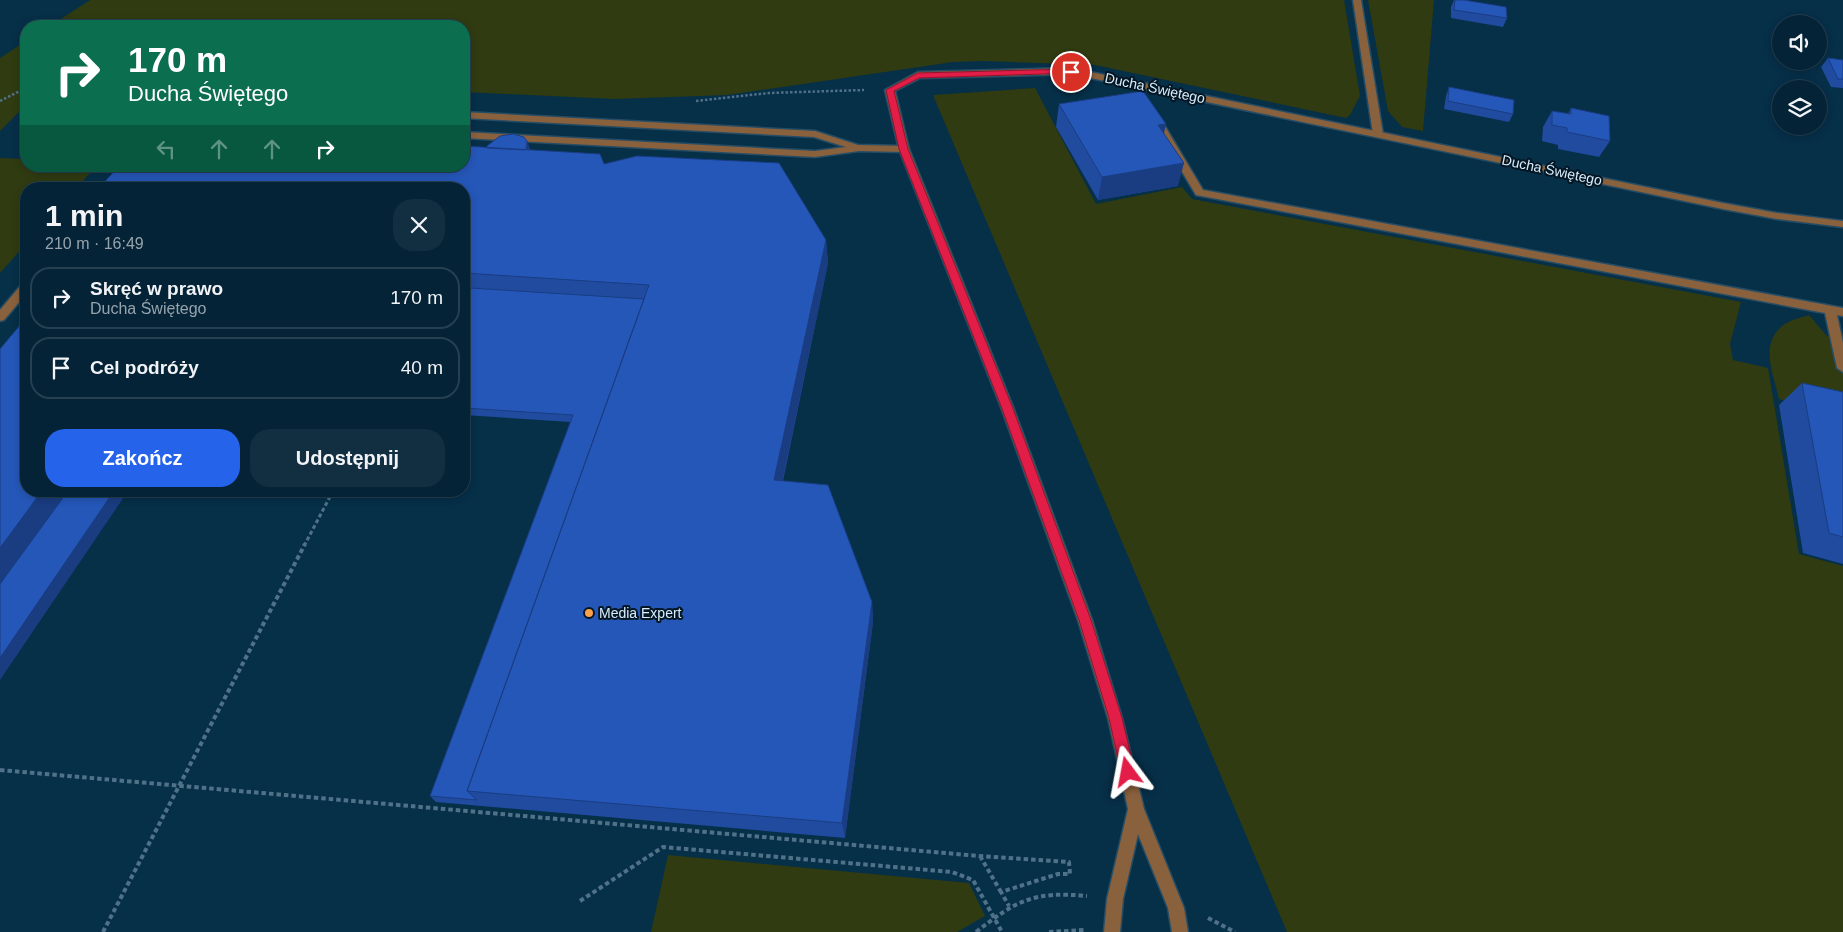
<!DOCTYPE html>
<html lang="pl">
<meta charset="utf-8">
<style>
:root{--surface:#042336;--page:#122f42;--text:#f1f3f6;--muted:#97a4ad;--line:#254051;--accent:#2563eb}
body{margin:0;font-family:Helvetica,sans-serif;background:var(--page);color:var(--text);height:100vh;display:flex;flex-direction:column;font-size:19px;white-space:nowrap}
*{box-sizing:border-box;margin:0}
p{font-size:16px;color:var(--muted)}
.icon{flex:none;width:28px;height:28px;fill:none;stroke:currentColor;stroke-width:2;stroke-linecap:round;stroke-linejoin:round}
.map{position:relative;flex:1;overflow:hidden}
.details{position:absolute;left:20px;top:182px;width:450px;height:315px;display:flex;flex-direction:column;background:var(--surface);border-radius:20px;box-shadow:0 2px 8px #0003,0 0 0 1px var(--line)}
.details>*{flex:none}
.top-card{position:absolute;left:20px;top:20px;width:450px;height:152px;border-radius:20px;box-shadow:0 2px 8px #0003,0 0 0 1px var(--line);background:#0b6e4f;color:#fff;overflow:hidden}
.buttons{position:absolute;left:1772px;top:15px;display:grid;gap:10px}
.buttons a{display:grid;place-items:center;width:55px;height:55px;border-radius:50%;background:var(--surface);box-shadow:0 2px 8px #0003,0 0 0 1px var(--line);font-size:25px}
.pin{position:absolute;display:grid;place-items:center;width:42px;height:42px;color:#fff;margin:-21px;border:2px solid #fff;border-radius:50%;box-shadow:0 1px 5px #0007}
.me{position:absolute;width:55px;margin:-28px;rotate:347deg;stroke-linejoin:round;filter:drop-shadow(0 0 4px #0008)}
.turn{display:flex;align-items:center;gap:18px;height:105px;padding:0 25px;font-size:22px}
.turn .icon{width:65px;height:65px;stroke-width:2.5}
.turn b{display:block;font-size:35px;line-height:42px}
.lanes{display:flex;align-items:center;height:48px;padding:0 25px;background:#0003;justify-content:center;gap:25px;direction:ltr}
.lanes .off{opacity:.35}
.round{display:grid;place-items:center;flex:none;width:52px;height:52px;border-radius:20px;background:var(--page)}
.overview{display:flex;align-items:center;justify-content:space-between;height:85px;padding:0 25px}
h1{font-size:30px;font-weight:700;line-height:38px}
.primary-button{display:flex;gap:10px;margin-top:auto;padding:10px 25px}
.primary-button a{flex:1;height:58px;border-radius:20px;background:var(--accent);color:#fff;font-size:20px;font-weight:700;line-height:58px;text-align:center}
.primary-button a+a{background:var(--page);color:var(--text)}
ul{padding:0;list-style:none}
li{display:flex;align-items:center;gap:15px;height:62px;margin:0 10px 8px;padding:0 15px;border:2px solid var(--line);border-radius:20px}
li div{flex:1}
li b{display:block;font-size:19px}
li em{font-style:normal}
.map>svg:first-child{display:block}
.green{fill:#303b11}
.lines{fill:none;stroke-linecap:round;stroke-linejoin:round}
.service-casing{stroke:#274d65;stroke-width:3}
.minor-casing{stroke:#274d65;stroke-width:3}
.path-far2{stroke:#507288;stroke-width:2.5;stroke-dasharray:2.5 2;stroke-linecap:butt}
.path-far1{stroke:#507288;stroke-width:3;stroke-dasharray:4 2.5;stroke-linecap:butt}
.path{stroke:#507288;stroke-width:4;stroke-dasharray:4.5 3;stroke-linecap:butt}
.service{fill:#8a613d;fill-rule:evenodd}
.minor{fill:#8a613d;fill-rule:evenodd}
.wall{fill:#204b9f}
.shaded-wall{fill:#1a3d82}
.building{fill:#2557b9;stroke:#1a3d82}
.route{fill:#e11d48;stroke:#92132f}
.poi-dot{fill:#f8a04b;stroke:#031624;stroke-width:2}
.labels{text-anchor:middle;stroke-width:4;stroke-linejoin:round;paint-order:stroke}
.street-label{font-size:14px;fill:#d7ecfc;stroke:#031624}
.poi-label{font-size:14px;fill:#d7ecfc;stroke:#031624;text-anchor:start}
</style>
<div class="map">
<svg width="1843" height="932" viewBox="0 0 1843 932">
<rect width="100%" height="100%" fill="#062f48"/>
<path class="green" d="M90,0H1344L1360,96L1350,115L1346,118L1095,65L981,61L953,62L727,95L614,99L464,92V26H50Z
M1368,0H1434L1423,131L1402,127L1388,111Z
M26,41V105L0,131V58Z
M1035,88L1096,204L1182,187L1192,199L1741,302L1730,344L1733,360L1768,368L1799,554L1843,566V932H1287L933,95Z
M0,158L26,159V166H96L76,189H26V244L0,273Z
M1809,315L1827,336L1843,340V417L1779,399C1774,376 1760,347 1780,328C1786,321 1800,318 1809,315Z
M668,855L969,883L985,916L957,932H651Z"/>
<g class="lines">
<defs>
<path id="service" d="M1353,0H1361L1383,134L1378,137L1373,134Z
M464,112L815,131L858,145L904,146L909,149L904,152L859,151L815,157L464,138V132L815,151L846,147L814,137L464,118Z
M1155,115L1160,118L1203,190L1843,308V316L1837,315L1843,343V372L1837,368L1825,313L1196,195L1150,118Z
M26,283V294L4,320L0,321V310L22,284Z"/>
<path id="minor" d="M1071,68L1723,203L1777,213L1843,221V227L1777,219L1723,209L1071,74L920,78L895,91L909,149L1013,407L1092,620L1122,718L1144,809L1184,908L1188,932H1172L1168,908L1138,834L1123,899L1120,932H1104L1107,899L1128,809L1108,718L1078,620L1001,407L899,149L885,90L918,72Z"/>
</defs>
<use href="#service" class="service-casing"/>
<use href="#minor" class="minor-casing"/>
<path class="path-far2" d="M0,101L26,88
M696,101L769,93L864,90"/>
<path class="path-far1" d="M304,546L333,491"/>
<path class="path" d="M0,770L979,856L1069,862L1070,874H1058L1001,892L1009,906
M980,856L1001,892
M580,901L663,847L952,872L973,880L1002,932
M1208,918L1235,932
M103,932L305,544
M976,932C1017,900 1034,891 1087,896
M1049,932L1084,930"/>
<use href="#service" class="service"/>
<use href="#minor" class="minor"/>
</g>
<path class="wall" d="M1454,0H1464L1507,18L1503,27L1451,18V7Z
M1828,58L1843,60V88L1831,87L1821,67Z
M1449,87L1513,114L1509,122L1444,109L1446,96Z
M1059,104L1164,133L1178,186L1098,200L1056,127Z
M1571,108L1610,141L1599,157L1558,149V145L1542,141L1543,127L1552,111L1568,114Z
M527,141L530,150L604,164L826,240L828,263L783,481L872,602L873,622L845,838L436,802L430,796L571,422L464,415V189L487,148Z
M1802,383L1843,392V564L1803,553L1779,405Z"/>
<path class="shaded-wall" d="M1166,124L1161,147L1158,125Z
M527,141L530,149L529,157L513,167Z
M1184,163L1178,186L1098,200L1102,177Z
M826,240L828,263L778,502L774,480Z
M464,275L474,296L464,316Z
M42,491H82L0,606V548Z
M114,491H128L0,680V658Z
M872,602L873,622L845,838L842,823Z"/>
<path class="building" d="M1455,0H1464L1506,7L1507,18L1454,10Z
M1828,58L1843,60V79H1838Z
M1449,87L1514,100L1513,114L1448,101Z
M1143,91L1166,124L1158,125L1184,163L1102,177L1059,104Z
M1571,108L1609,116L1610,141L1567,132V128L1552,125V111L1571,114Z
M513,134L524,137L527,141L526,149L525,150L487,148V146L500,136Z
M464,146L600,154L604,164L637,156L779,163L826,240L774,480L828,485L872,602L842,823L467,791L649,285L464,273V189H98L119,166H464Z
M470,288L644,299L467,791L477,800L430,796L573,415L464,408V300Z
M26,318V491H42L0,548V349Z
M1802,383L1843,392V537L1829,533Z
M68,491H114L0,658V584Z"/>
<path class="route" d="M1071,69L1075,72L1074,73L919,78L894,91L908,149L1012,406L1091,620L1122,718L1135,772L1133,777L1128,779L1123,777L1121,772L1109,718L1079,620L1001,406L899,149L886,90L918,73Z"/>
<circle class="poi-dot" cx="589" cy="613" r="5"/>
<g class="labels">
<g class="street-label">
<text transform="translate(1155 88) rotate(12)" y="5">Ducha Świętego</text>
<text transform="translate(1552 170) rotate(12)" y="5">Ducha Świętego</text>
</g>
<g class="poi-label">
<text x="599" y="618">Media Expert</text>
</g>
</g>
</svg>
<div class="buttons">
<a><svg class="icon" aria-label="sound" viewBox="0 0 24 24"><path d="M4 9h4l5-4v14l-5-4H4zM17 9q2 3 0 6"/></svg></a>
<a><svg class="icon" aria-label="layers" viewBox="0 0 24 24"><path d="M12 4l9 5-9 5-9-5zM3 14l9 5 9-5"/></svg></a>
</div>
<div class="pin" style="left:1071px;top:72px;background:#d93025"><svg class="icon" aria-label="arrive" viewBox="0 0 24 24"><path d="M6 21V4h12l-3 4 3 4H6"/></svg></div>
<svg class="me" style="left:1128px;top:772px" viewBox="-20 -20 40 40"><path d="M0-17L14 15 0 8-14 15z" fill="#e11d48" stroke="#fff" stroke-width="4"/></svg>
<div class="top-card">
<div class="turn"><svg class="icon" aria-label="right" viewBox="0 0 24 24"><path d="M7 20v-9h11M14 6l5 5-5 5"/></svg><div><b>170 m</b>Ducha Świętego</div></div>
<div class="lanes"><svg class="icon off" aria-label="left" viewBox="0 0 24 24"><path d="M17 20v-9H6M10 6l-5 5 5 5"/></svg><svg class="icon off" aria-label="ahead" viewBox="0 0 24 24"><path d="M12 20V5M6 11l6-6 6 6"/></svg><svg class="icon off" aria-label="ahead" viewBox="0 0 24 24"><path d="M12 20V5M6 11l6-6 6 6"/></svg><svg class="icon" aria-label="right" viewBox="0 0 24 24"><path d="M7 20v-9h11M14 6l5 5-5 5"/></svg></div>
</div>
<section class="details">
<div class="overview"><div><h1>1 min</h1><p>210 m · 16:49</p></div><a class="round"><svg class="icon" aria-label="close" viewBox="0 0 24 24"><path d="M6 6l12 12M18 6L6 18"/></svg></a></div>
<ul>
<li><svg class="icon" aria-label="right" viewBox="0 0 24 24"><path d="M7 20v-9h11M14 6l5 5-5 5"/></svg><div><b>Skręć w prawo</b><p>Ducha Świętego</p></div><em>170 m</em></li>
<li><svg class="icon" aria-label="arrive" viewBox="0 0 24 24"><path d="M6 21V4h12l-3 4 3 4H6"/></svg><div><b>Cel podróży</b></div><em>40 m</em></li>
</ul>
<div class="primary-button"><a>Zakończ</a><a>Udostępnij</a></div>
</section>
</div>
